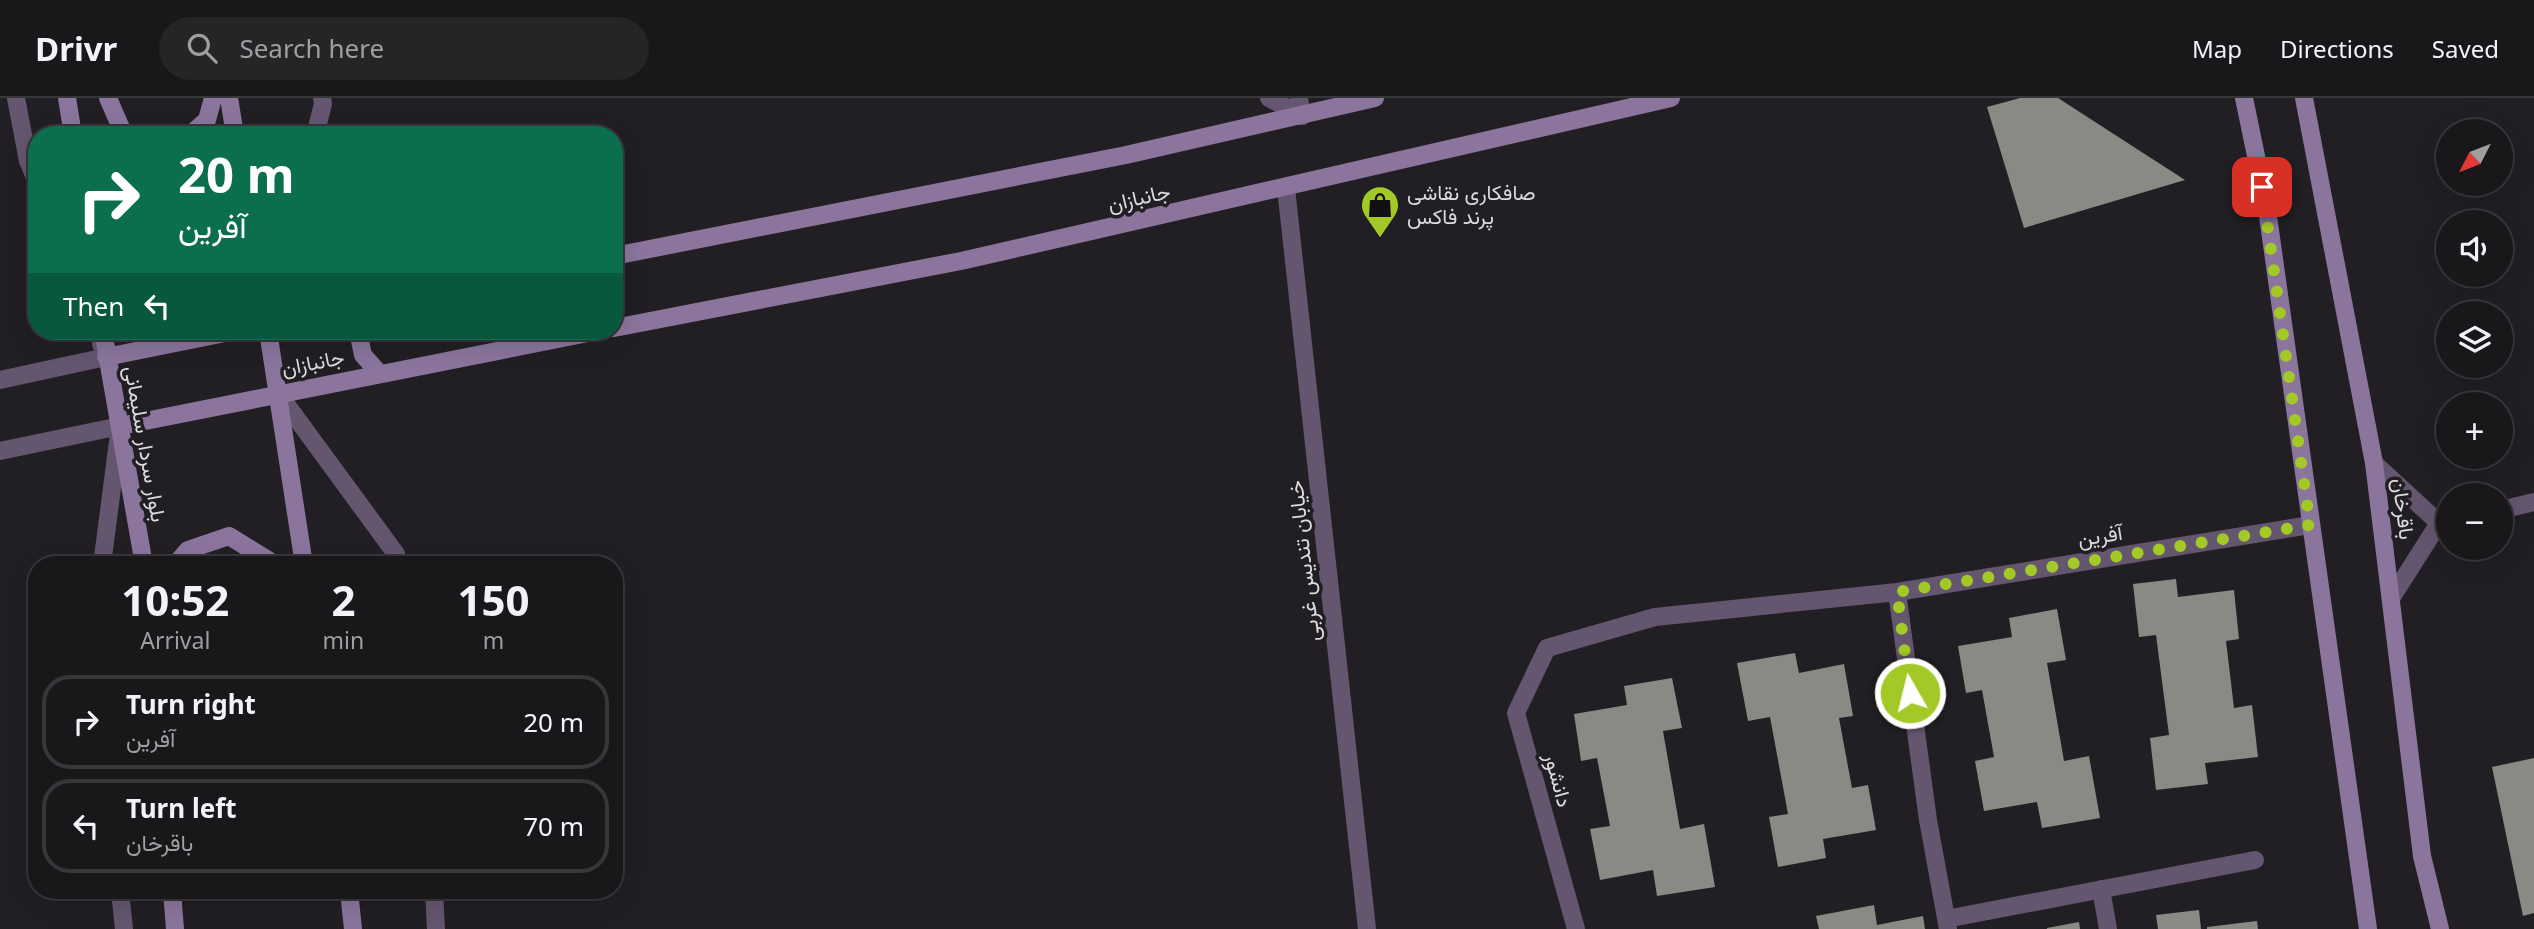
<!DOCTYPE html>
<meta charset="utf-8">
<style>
:root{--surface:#19171a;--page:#262427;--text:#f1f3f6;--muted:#9f9fa2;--line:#373639}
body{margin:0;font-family:"Noto Sans",Vazirmatn,sans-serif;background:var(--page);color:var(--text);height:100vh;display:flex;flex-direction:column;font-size:26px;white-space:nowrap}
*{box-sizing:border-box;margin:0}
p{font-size:23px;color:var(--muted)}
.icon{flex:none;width:38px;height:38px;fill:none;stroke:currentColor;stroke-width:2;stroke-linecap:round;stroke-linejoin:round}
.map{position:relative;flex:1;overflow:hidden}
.panel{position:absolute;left:28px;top:458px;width:595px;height:343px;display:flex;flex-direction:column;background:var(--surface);border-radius:28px;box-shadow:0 7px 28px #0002,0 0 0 2px var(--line)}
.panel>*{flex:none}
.top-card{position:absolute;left:28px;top:28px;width:595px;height:214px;border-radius:28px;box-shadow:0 7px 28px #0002,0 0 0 2px var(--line);background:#0b6e4f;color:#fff;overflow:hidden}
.needle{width:46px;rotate:228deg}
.buttons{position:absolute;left:2436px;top:21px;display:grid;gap:14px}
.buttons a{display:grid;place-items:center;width:77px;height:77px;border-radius:50%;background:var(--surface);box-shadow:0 7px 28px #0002,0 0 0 2px var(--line);font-size:35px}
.pin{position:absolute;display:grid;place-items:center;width:60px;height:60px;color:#fff;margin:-30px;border-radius:14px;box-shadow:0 4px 10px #0006}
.me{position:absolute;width:77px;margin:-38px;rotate:352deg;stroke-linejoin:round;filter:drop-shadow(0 0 5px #0008)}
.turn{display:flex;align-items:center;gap:24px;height:147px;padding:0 35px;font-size:32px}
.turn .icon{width:91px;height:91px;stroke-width:2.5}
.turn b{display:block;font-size:49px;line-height:60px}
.then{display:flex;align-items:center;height:66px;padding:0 35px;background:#0003;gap:14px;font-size:26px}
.eta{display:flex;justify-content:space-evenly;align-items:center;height:119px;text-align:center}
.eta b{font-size:42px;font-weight:700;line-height:49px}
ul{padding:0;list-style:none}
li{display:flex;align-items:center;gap:21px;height:94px;margin:0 14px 10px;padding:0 21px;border:4px solid var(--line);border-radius:28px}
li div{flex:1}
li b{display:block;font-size:26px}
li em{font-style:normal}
header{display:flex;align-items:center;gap:42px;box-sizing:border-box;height:98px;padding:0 35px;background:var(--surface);border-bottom:2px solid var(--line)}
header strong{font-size:33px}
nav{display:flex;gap:38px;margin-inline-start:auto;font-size:24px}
.search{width:490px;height:63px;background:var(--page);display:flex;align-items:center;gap:18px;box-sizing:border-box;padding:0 24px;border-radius:38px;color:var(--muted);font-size:26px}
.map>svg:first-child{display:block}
.building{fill:#888a84}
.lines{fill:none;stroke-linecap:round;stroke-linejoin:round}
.service{stroke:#64566f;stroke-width:18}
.minor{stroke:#64566f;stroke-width:18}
.tertiary{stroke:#64566f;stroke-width:18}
.secondary{stroke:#8b759d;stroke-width:18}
.route{stroke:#a3c926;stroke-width:12;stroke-dasharray:0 21.6}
.labels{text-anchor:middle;stroke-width:7;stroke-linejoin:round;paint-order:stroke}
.poi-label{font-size:21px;fill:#dbdadd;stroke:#211f23;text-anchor:start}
.street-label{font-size:21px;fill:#dbdadd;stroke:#211f23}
</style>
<header>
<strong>Drivr</strong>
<div class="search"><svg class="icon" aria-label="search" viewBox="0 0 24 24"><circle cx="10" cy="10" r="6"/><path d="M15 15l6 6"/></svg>Search here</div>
<nav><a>Map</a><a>Directions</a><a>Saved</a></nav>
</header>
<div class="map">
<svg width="2534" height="831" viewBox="0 0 2534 831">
<rect width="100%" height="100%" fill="#211f23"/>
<path class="building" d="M2020,0H2058L2185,82L2024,130L1987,9Z
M2176,481L2178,499L2234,492L2239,541L2226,543L2234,610L2252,607L2258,659L2205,665L2208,686L2156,692L2150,640L2169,637L2156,537L2139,539L2133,486Z
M2057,511L2066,562L2047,565L2064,663L2089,658L2100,720L2042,730L2037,704L1984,713L1975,663L1994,659L1982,592L1966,595L1958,548L2012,539L2009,520Z
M1795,555L1799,575L1844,566L1853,618L1839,620L1852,690L1868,687L1876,732L1823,741L1826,760L1778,769L1769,719L1788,716L1770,619L1748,623L1737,565Z
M1672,580L1682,630L1663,633L1680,731L1704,726L1715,789L1657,798L1653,772L1600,782L1590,731L1610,728L1597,660L1581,663L1574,616L1627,607L1624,588Z
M2534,660V815L2523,818L2492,669Z
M1874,807L1877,827L1923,818L1925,831H1819L1816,818Z
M2199,812L2201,831H2158L2156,817Z
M2257,823L2258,831H2207V829Z
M2079,824L2080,831H2047V830Z"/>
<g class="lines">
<path class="service" d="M1269,0L1302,18"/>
<path class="minor" d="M1299,0L1302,18
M1286,90L1367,831
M2374,365L2439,425
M2501,412L2534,404
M1897,494L1928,722L1948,831
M2392,499L2439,425
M2101,791L2108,831
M1946,821L2255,762
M1576,831L1516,615L1547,550L1655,519L1897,494L2310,427"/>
<path class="tertiary" d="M16,0L28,63L37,84
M315,37L323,6L322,0
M0,282L106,259L101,246
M278,295L396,456L398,467
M0,353L120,328L102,467
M120,793L124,831
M434,793L436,831"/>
<path class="secondary" d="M67,0L73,37
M108,0L124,37
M229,0L235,37
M2244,0L2267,111L2368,831
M2304,0L2374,365L2422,758L2440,831
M190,37L207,22L213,0
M614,158L1126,57L1375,0
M614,230L961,163L1671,0
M103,233L144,467
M268,233L304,467
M358,233L363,257L379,275
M106,259L235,233
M120,328L598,233
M175,467L188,452L229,438L276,467
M172,793L175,831
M349,793L353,831"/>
</g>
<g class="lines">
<path class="route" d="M1910,595L1897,494L2310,427L2262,89"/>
</g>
<defs>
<symbol id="shop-pin" viewBox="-11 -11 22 30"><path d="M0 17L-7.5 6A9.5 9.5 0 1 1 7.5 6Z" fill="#a3c926" stroke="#211f23"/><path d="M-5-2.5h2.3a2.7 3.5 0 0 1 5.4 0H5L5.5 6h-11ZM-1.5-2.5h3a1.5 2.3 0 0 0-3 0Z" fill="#111"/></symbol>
</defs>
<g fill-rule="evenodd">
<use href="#shop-pin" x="1358" y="85" width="44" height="60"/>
</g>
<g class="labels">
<g class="poi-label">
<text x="1407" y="102">صافکاری نقاشی<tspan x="1407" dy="24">پرند فاکس</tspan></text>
</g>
<g class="street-label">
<text transform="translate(1139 100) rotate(-13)" y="7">جانبازان</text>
<text transform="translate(313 265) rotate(-11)" y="7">جانبازان</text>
<text transform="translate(145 346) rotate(80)" y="7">بلوار سردار سلیمانی</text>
<text transform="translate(2403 411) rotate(83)" y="7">باقرخان</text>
<text transform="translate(2100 438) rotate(-9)" y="7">آفرین</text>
<text transform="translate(1304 463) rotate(-96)" y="7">خیابان تندیس غربی</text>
<text transform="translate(1558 682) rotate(75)" y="7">دانشور</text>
</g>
</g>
</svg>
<div class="buttons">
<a><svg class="needle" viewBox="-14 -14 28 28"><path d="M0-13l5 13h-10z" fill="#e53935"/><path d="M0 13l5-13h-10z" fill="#9f9fa2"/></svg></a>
<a><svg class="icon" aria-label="sound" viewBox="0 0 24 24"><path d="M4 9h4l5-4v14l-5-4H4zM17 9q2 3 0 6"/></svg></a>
<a><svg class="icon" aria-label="layers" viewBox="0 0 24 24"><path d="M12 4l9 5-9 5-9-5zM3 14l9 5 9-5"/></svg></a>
<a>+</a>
<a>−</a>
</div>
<div class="pin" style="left:2262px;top:89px;background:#d93025"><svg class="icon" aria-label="arrive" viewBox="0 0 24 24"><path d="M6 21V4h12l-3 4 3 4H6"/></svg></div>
<svg class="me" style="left:1910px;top:595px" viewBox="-20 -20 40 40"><circle r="17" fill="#a3c926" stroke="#fff" stroke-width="3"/><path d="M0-11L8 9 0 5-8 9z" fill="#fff"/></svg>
<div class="top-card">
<div class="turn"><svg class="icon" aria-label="right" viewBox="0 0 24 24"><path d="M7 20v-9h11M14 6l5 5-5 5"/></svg><div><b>20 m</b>آفرین</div></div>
<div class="then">Then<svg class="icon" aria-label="left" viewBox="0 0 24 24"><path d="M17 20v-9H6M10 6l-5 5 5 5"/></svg></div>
</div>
<section class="panel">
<div class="eta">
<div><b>10:52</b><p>Arrival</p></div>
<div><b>2</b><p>min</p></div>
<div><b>150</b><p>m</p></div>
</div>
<ul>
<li><svg class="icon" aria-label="right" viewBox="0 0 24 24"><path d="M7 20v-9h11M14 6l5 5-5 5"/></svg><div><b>Turn right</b><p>آفرین</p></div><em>20 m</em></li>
<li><svg class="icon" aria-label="left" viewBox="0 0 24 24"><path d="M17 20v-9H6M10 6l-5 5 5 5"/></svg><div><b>Turn left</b><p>باقرخان</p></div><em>70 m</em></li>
</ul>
</section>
</div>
